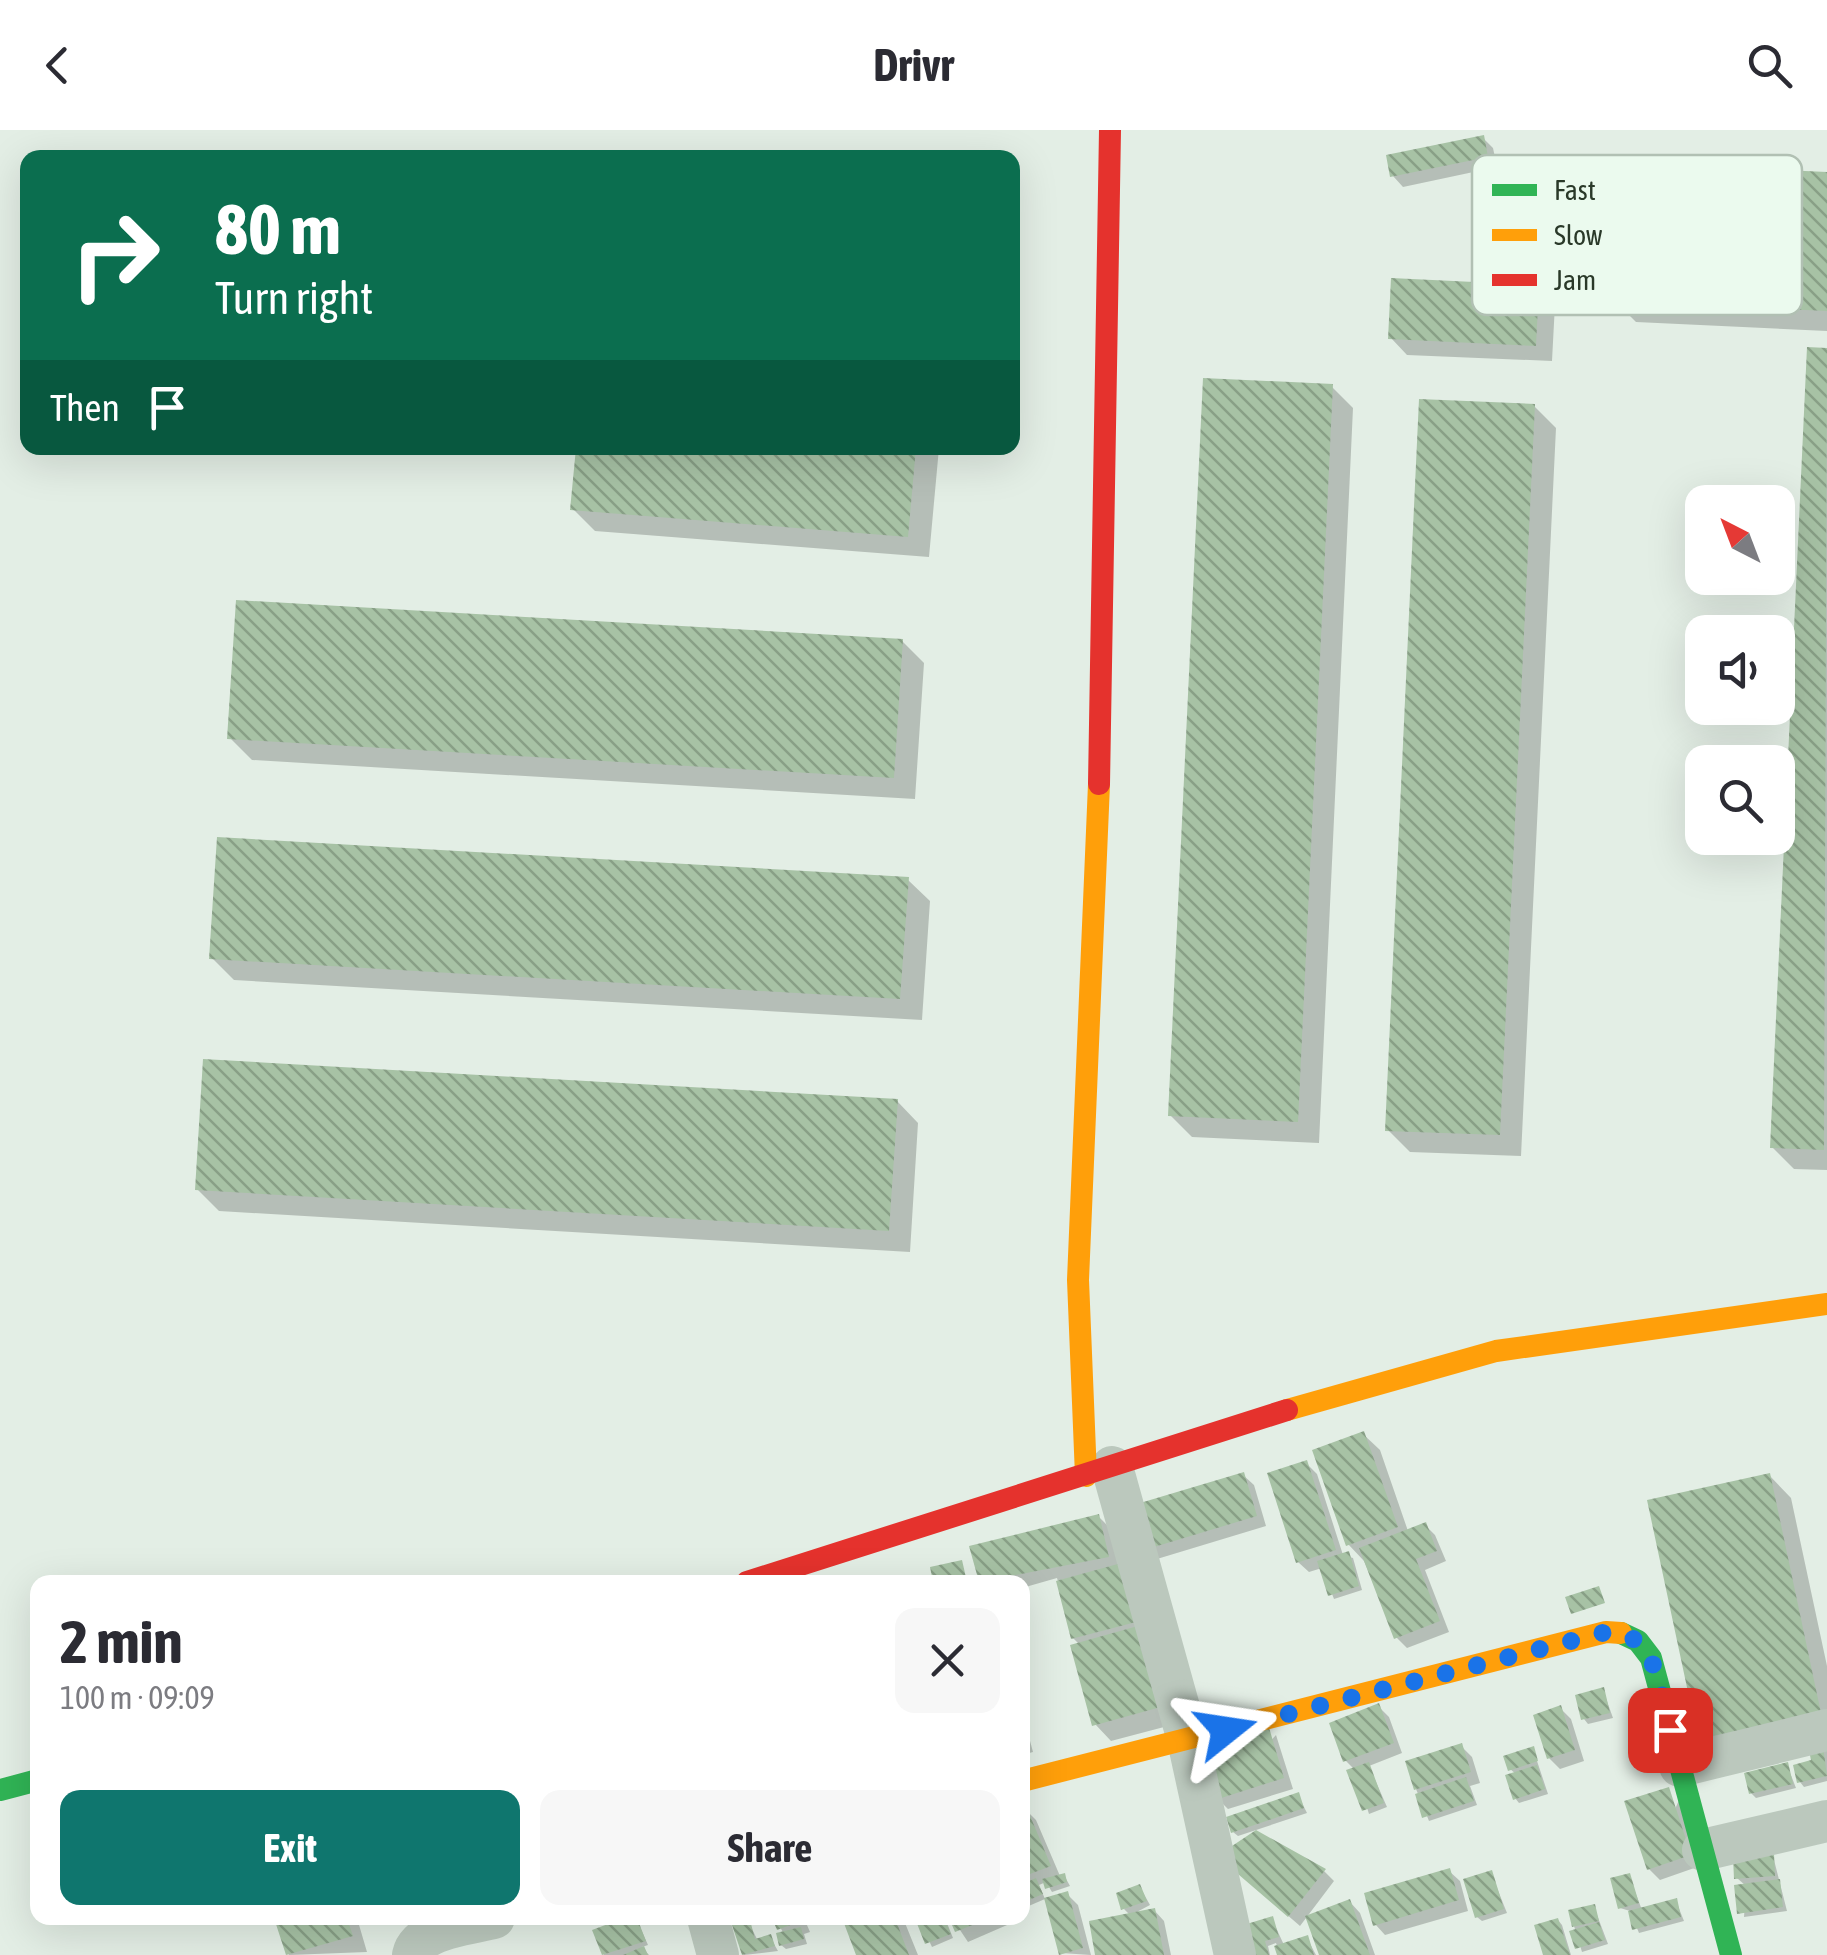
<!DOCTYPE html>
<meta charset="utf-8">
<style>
:root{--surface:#fff;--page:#f7f7f7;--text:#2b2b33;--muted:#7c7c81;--accent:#0f766e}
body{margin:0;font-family:"Asap Condensed",sans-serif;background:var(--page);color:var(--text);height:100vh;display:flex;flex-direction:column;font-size:38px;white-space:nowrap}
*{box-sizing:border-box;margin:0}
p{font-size:32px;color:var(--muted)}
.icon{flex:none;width:55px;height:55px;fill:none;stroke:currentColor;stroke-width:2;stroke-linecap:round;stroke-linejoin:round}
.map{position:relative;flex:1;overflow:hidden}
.panel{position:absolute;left:30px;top:1445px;width:1000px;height:350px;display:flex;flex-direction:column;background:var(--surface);border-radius:20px;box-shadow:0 10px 40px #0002}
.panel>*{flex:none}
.guide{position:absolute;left:20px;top:20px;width:1000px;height:305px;border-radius:20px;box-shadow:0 10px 40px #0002;background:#0b6e4f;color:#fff;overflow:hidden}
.needle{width:65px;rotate:318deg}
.tools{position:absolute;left:1685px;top:355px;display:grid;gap:20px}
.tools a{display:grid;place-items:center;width:110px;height:110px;border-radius:20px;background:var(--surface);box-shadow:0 10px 40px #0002;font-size:50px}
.pin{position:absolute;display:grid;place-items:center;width:85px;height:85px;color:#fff;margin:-42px;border-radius:20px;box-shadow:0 5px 15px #0006}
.me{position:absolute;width:110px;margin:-55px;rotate:75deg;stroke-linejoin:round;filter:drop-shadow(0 0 8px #0008)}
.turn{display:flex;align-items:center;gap:35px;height:210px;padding:0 30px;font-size:45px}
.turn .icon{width:130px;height:130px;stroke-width:2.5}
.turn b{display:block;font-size:70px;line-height:85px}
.then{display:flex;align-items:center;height:95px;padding:0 30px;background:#0003;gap:20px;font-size:38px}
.round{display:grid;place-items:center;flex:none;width:105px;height:105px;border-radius:20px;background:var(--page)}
.summary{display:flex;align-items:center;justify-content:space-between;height:170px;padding:0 30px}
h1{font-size:60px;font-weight:700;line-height:75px}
.primary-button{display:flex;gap:20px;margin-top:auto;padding:20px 30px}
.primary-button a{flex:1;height:115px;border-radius:20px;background:var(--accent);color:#fff;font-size:40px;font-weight:700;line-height:115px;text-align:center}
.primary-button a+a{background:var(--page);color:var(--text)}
header{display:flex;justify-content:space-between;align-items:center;height:130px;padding:0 30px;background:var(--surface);font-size:45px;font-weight:700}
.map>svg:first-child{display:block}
.shadow{fill:#0003}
.building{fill:url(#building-back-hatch)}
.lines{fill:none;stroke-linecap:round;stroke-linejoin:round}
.street{stroke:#bbc8bd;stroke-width:42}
.fast{stroke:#30b455;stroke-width:22}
.slow{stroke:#ff9f0a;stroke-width:22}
.jam{stroke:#e5322d;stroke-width:22}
.route{stroke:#1a73e8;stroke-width:18;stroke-dasharray:0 32.4}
.key{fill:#ebfaee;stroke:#b1c0b3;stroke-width:2.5}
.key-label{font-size:28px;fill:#2a3929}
</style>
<header><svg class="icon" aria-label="back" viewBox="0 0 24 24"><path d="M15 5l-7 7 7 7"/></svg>Drivr<svg class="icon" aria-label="search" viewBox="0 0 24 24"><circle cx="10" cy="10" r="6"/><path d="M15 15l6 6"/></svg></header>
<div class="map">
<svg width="1827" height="1825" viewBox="0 0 1827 1825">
<defs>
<pattern id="building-back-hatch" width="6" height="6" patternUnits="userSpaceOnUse" patternTransform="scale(2.5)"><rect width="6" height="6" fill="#a7c2a5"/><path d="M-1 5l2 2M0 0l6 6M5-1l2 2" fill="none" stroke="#889f86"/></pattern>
</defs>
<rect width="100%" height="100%" fill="#e3eee5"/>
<path class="shadow" d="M1483,8L1493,18L1497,37L1403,57L1393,46Z
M1827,44V201L1636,192L1614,170Z
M1538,157L1555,174L1552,231L1407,225L1391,208Z
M1810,220L1827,221V1040L1794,1039L1772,1017Z
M1331,256L1353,278L1319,1013L1192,1007L1170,985Z
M1534,276L1556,298L1521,1026L1410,1022L1388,1000Z
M578,318H939L929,427L595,401L573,379Z
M902,511L924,533L915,669L252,630L230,608Z
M908,750L930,771L922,890L234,850L212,828Z
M897,971L918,993L910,1122L219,1081L197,1059Z
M1363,1304L1380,1320L1408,1401L1425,1395L1435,1405L1446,1431L1425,1440L1449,1502L1407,1518L1397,1508L1364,1431L1348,1414Z
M1306,1333L1317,1344L1343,1425L1353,1428L1362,1460L1334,1469L1322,1438L1309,1442L1298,1432Z
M1243,1345L1254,1355L1266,1396L1157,1429L1146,1419Z
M1770,1346L1791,1368L1827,1536V1651L1804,1657L1800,1652L1814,1632L1809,1611L1722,1630L1700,1608Z
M1098,1386L1109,1397L1183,1592L1111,1611L1095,1594L1080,1515L1073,1508L1057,1448L1022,1458V1452H982L972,1418Z
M1603,1560L1613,1588L1588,1594L1584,1589Z
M1378,1576L1389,1587L1402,1623L1369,1636L1387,1677L1369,1684L1355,1640L1346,1631Z
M1560,1578L1571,1589L1584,1631L1560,1639L1549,1628Z
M1022,1581L1033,1622L1022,1625Z
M1276,1605L1293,1659L1228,1679L1217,1668Z
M1461,1616L1472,1627L1480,1653L1470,1656L1477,1675L1429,1691L1416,1659Z
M1533,1619L1548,1664L1519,1673L1515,1668L1516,1644L1510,1639Z
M1787,1635L1796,1658L1756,1668L1751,1663Z
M1298,1665L1307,1683L1238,1706L1233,1702Z
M1679,1670L1700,1736L1660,1750L1649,1739Z
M1025,1679L1036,1690L1060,1746L1064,1745L1070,1756L1052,1762L1046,1752L1039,1755L1045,1769L1024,1778Z
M1773,1726L1787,1781L1744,1787L1746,1756L1737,1748Z
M1231,1736L1324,1741L1334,1751L1300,1796Z
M1449,1741L1460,1751L1468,1781L1385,1805L1375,1794Z
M1491,1743L1507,1783L1482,1791L1477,1787Z
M1629,1746L1642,1780L1676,1771L1684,1791L1639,1803L1630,1781L1620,1778Z
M1140,1757L1150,1775L1133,1784L1154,1780L1164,1791L1171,1825H1097L1130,1785L1124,1779Z
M1067,1764L1078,1775L1091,1825L1061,1823Z
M1350,1772L1360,1783L1375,1825H1322Z
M1594,1777L1608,1814L1582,1822L1574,1796Z
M277,1788H357L367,1822L289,1825Z
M636,1788L648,1815L642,1817L649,1825H604L596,1801Z
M775,1788H804L810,1802L804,1804L807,1814L786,1819L781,1815L784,1804Z
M844,1788H903L918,1825H858Z
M931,1788H945L953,1808L932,1817L920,1792Z
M952,1788H1020L1021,1789L968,1812Z
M1272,1789L1284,1815L1307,1808L1316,1825H1280L1276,1813L1268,1816L1270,1825H1247Z
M1558,1790L1562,1795L1571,1825H1546Z
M749,1793L758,1811L770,1807L778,1821L744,1825L735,1797Z"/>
<path class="building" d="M1484,5L1488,27L1390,47L1386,25Z
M1618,32L1827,42V181L1611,171Z
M1391,148L1539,155L1536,216L1388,209Z
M1807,217L1827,218L1824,1020L1770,1018Z
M1203,248L1333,254L1298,992L1168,986Z
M1419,269L1535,274L1500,1005L1385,1001Z
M576,318H916L908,407L570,380Z
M236,470L903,509L894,648L227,609Z
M217,707L909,747L900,869L209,829Z
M203,929L898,969L889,1101L195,1060Z
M1364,1301L1398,1397L1346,1416L1312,1320Z
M1307,1330L1336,1420L1296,1433L1267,1343Z
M1244,1342L1257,1386L1144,1420L1130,1376Z
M1770,1343L1821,1583L1698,1609L1647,1370Z
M1099,1384L1109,1427L979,1452L969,1416Z
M1426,1392L1437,1421L1416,1429L1440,1491L1394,1509L1359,1418Z
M1349,1421L1359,1456L1328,1466L1317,1431Z
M962,1430L967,1452H933L930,1437Z
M1125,1432L1140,1491L1071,1509L1056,1451Z
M1599,1456L1605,1473L1571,1484L1565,1467Z
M1145,1494L1168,1575L1092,1596L1070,1515Z
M1604,1557L1610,1583L1581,1590L1575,1565Z
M1379,1573L1394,1613L1343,1632L1329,1593Z
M1561,1575L1575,1620L1547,1629L1533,1585Z
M1267,1591L1284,1648L1215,1670L1197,1614Z
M1822,1608L1827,1646L1797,1653L1793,1635L1811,1630L1807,1612Z
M1462,1613L1471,1642L1414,1660L1405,1631Z
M1534,1616L1538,1631L1508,1641L1503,1626Z
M1369,1632L1384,1673L1362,1681L1346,1640Z
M1788,1632L1793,1654L1749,1664L1744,1643Z
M1537,1635L1545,1659L1513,1670L1505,1645Z
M1466,1647L1474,1671L1422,1688L1415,1664Z
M1669,1657L1691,1725L1647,1740L1624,1671Z
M1299,1662L1304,1678L1231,1703L1226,1687Z
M1026,1676L1051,1736L1022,1747V1677Z
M1256,1700L1326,1739L1288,1787L1217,1726Z
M1774,1724L1775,1746L1734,1749L1733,1727Z
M1450,1738L1459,1770L1373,1796L1364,1763Z
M1492,1740L1504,1779L1475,1788L1463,1749Z
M1065,1743L1067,1752L1045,1759L1042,1749Z
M1630,1743L1639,1773L1618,1779L1610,1748Z
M1036,1748L1043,1764L1022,1773V1754Z
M1780,1749L1783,1777L1737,1784L1734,1755Z
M1140,1754L1147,1771L1121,1780L1116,1763Z
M1068,1761L1083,1818L1059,1825L1044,1768Z
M1677,1768L1681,1787L1632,1800L1628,1781Z
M1350,1769L1370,1825H1319L1305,1786Z
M1595,1774L1599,1791L1572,1797L1568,1780Z
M1155,1778L1164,1825H1095L1089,1791Z
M1273,1786L1279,1807L1265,1811L1269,1825H1243L1237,1797Z
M274,1788H347L353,1806L286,1825Z
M624,1788H637L646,1811L602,1825L592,1800Z
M772,1788H799L801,1791L777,1800Z
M842,1788H895L909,1825H856Z
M924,1788H944L951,1804L925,1814L916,1791Z
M949,1788H990L955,1802Z
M1558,1788L1570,1825H1543L1534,1795Z
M750,1790L755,1809L771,1804L775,1816L742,1825L732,1795Z
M1599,1792L1605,1810L1575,1819L1569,1801Z
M801,1797L804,1809L779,1816L776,1803Z
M1308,1805L1314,1825H1277L1274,1816Z
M644,1816L648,1825H623Z"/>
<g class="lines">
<path class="street" d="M1112,1337L1188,1610L1235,1825
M1680,1636L1827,1600
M1703,1720L1827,1691
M708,1788L718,1825
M413,1825C419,1798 470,1794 494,1788"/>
<path class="fast" d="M1621,1503L1638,1511L1651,1528L1731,1825
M0,1660L38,1650"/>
<path class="slow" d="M1287,1280L1496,1221L1827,1174
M1086,1346L1078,1150L1099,654
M1022,1651L1606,1502L1621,1503"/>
<path class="jam" d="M1099,654L1110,0
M747,1452L1287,1280"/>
</g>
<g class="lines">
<path class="route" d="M1226,1600L1606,1502C1657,1500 1660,1561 1670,1600"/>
</g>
<rect x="1472" y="25" width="330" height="160" rx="15" class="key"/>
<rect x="1492" y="54" width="45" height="12" fill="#30b455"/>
<rect x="1492" y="99" width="45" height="12" fill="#ff9f0a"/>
<rect x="1492" y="144" width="45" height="12" fill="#e5322d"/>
<g class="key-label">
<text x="1554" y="70">Fast</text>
<text x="1554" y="115">Slow</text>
<text x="1554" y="160">Jam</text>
</g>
</svg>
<div class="tools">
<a><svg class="needle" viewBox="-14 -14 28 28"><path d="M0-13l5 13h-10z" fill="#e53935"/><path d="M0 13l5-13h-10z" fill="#7c7c81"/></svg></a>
<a><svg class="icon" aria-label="sound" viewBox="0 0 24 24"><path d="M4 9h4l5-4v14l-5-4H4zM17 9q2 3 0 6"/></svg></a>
<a><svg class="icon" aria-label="search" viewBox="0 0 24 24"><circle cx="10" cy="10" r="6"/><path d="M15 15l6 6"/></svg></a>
</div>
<div class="pin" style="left:1670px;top:1600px;background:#d93025"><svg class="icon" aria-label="arrive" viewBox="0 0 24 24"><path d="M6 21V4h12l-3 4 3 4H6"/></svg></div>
<svg class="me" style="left:1226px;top:1600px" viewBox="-20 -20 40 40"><path d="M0-17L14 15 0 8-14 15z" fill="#1a73e8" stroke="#fff" stroke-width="4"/></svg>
<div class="guide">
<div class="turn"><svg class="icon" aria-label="right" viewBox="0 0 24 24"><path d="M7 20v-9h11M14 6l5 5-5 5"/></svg><div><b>80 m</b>Turn right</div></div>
<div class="then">Then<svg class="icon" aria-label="arrive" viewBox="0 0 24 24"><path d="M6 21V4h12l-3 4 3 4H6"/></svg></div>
</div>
<section class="panel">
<div class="summary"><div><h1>2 min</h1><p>100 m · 09:09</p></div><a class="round"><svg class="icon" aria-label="close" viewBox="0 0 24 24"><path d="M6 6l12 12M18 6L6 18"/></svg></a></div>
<div class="primary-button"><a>Exit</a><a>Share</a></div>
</section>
</div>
